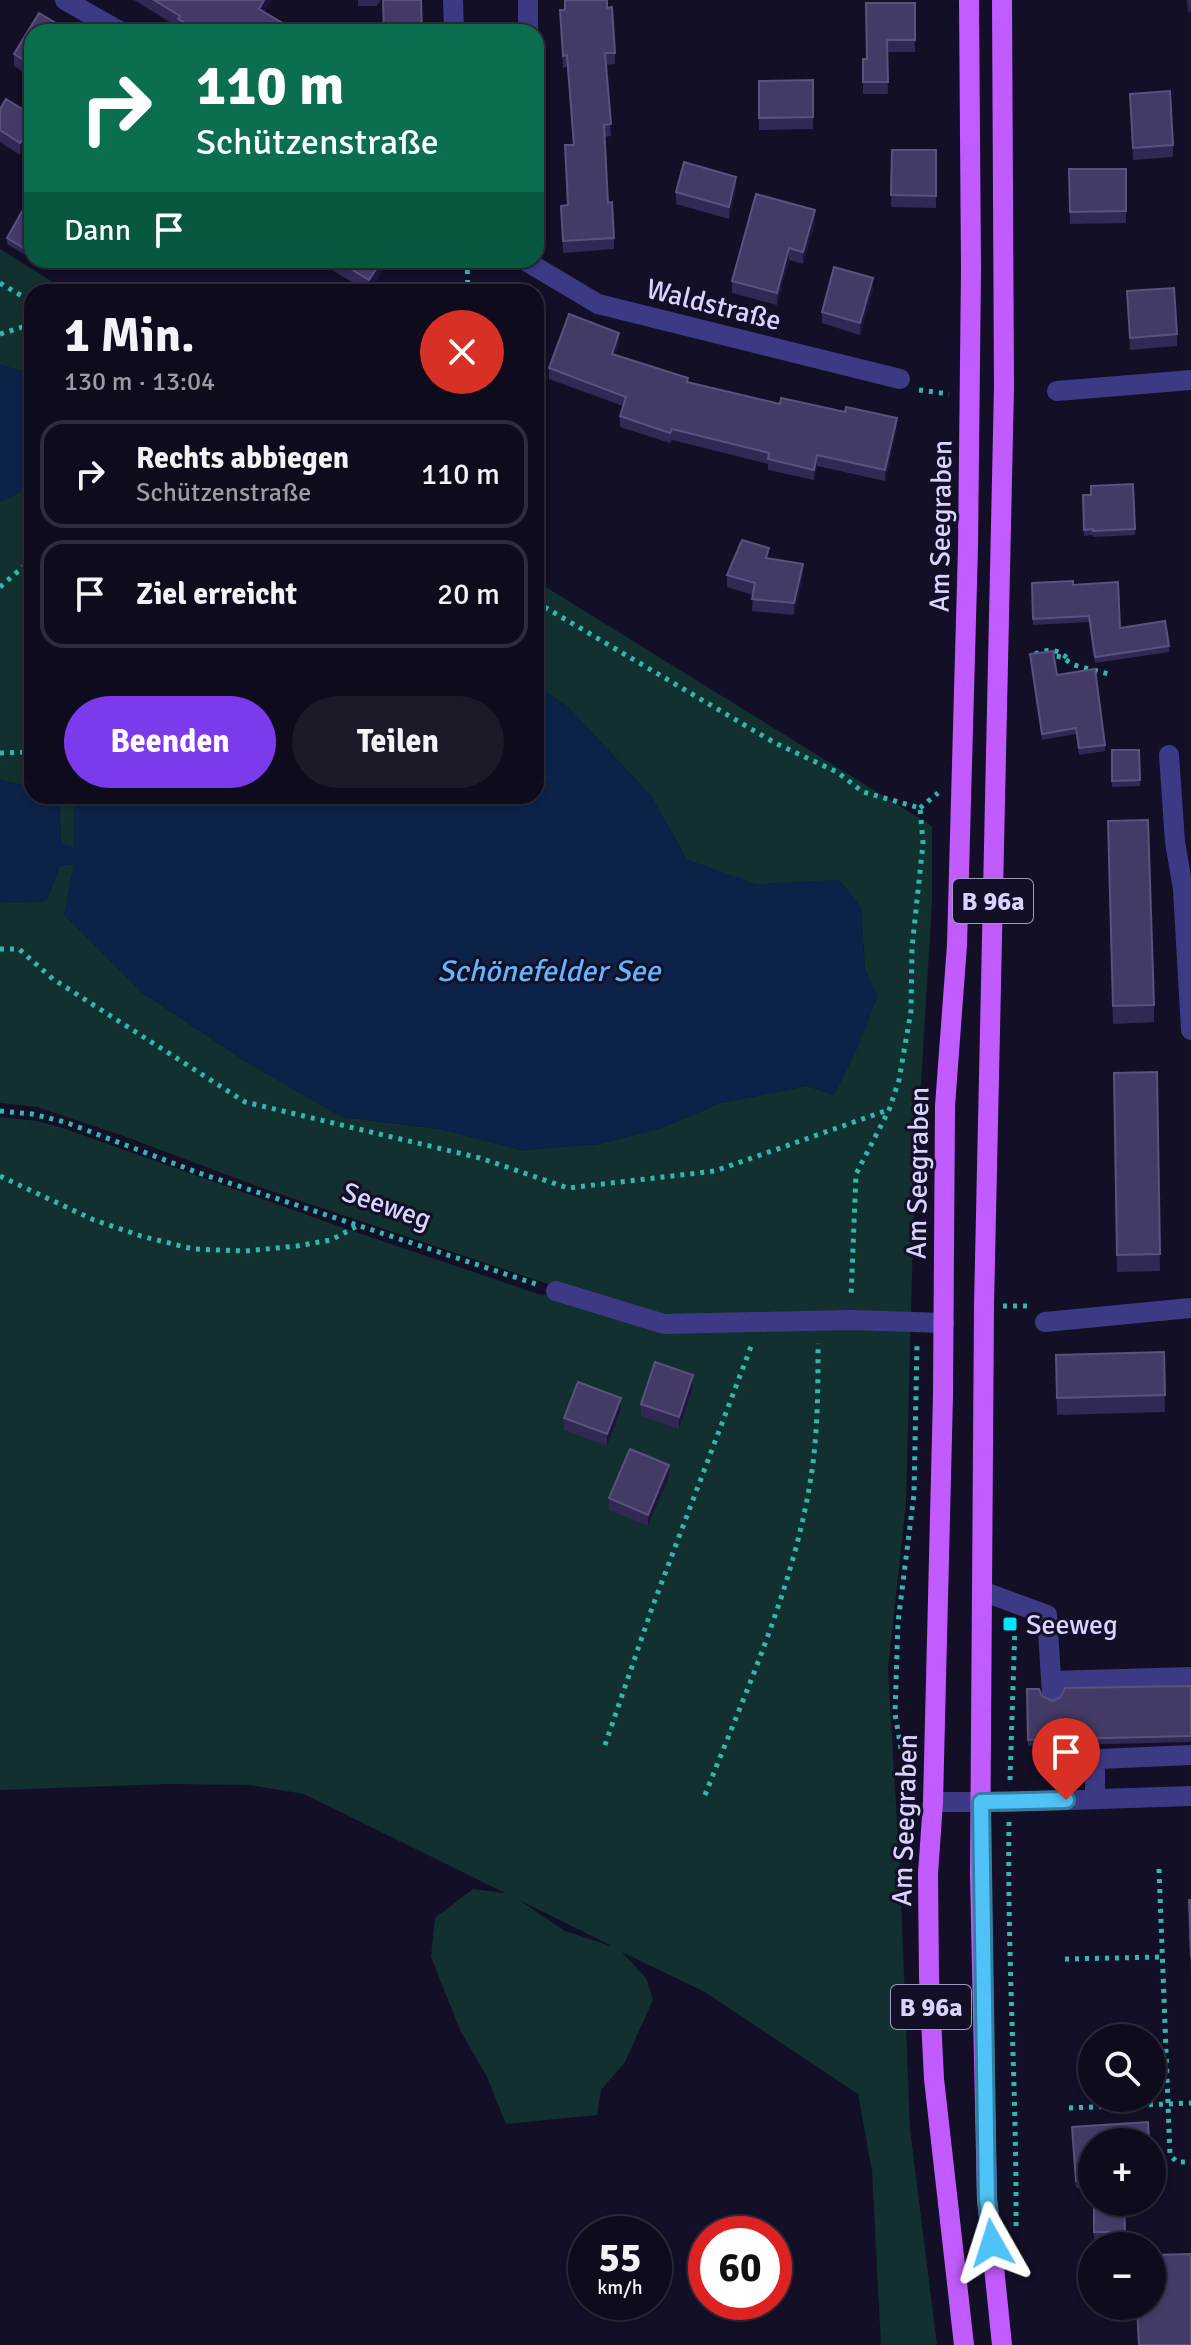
<!DOCTYPE html>
<html lang="de">
<meta charset="utf-8">
<style>
:root{--surface:#0e0b1c;--page:#1c1929;--text:#f1f3f6;--muted:#9b9ba3;--line:#2e2b3b;--accent:#7c3aed}
body{margin:0;font-family:Signika,sans-serif;background:var(--page);color:var(--text);height:100vh;display:flex;flex-direction:column;font-size:30px;white-space:nowrap}
*{box-sizing:border-box;margin:0}
p{font-size:26px;color:var(--muted)}
.icon{flex:none;width:44px;height:44px;fill:none;stroke:currentColor;stroke-width:2;stroke-linecap:round;stroke-linejoin:round}
.map{position:relative;flex:1;overflow:hidden}
.details{position:absolute;left:24px;top:284px;width:520px;height:520px;display:flex;flex-direction:column;background:var(--surface);border-radius:24px;box-shadow:0 2px 6px #0004,0 0 0 2px var(--line)}
.details>*{flex:none}
.banner{position:absolute;left:24px;top:24px;width:520px;height:244px;border-radius:24px;box-shadow:0 2px 6px #0004,0 0 0 2px var(--line);background:#0b6e4f;color:#fff;overflow:hidden}
.buttons{position:absolute;left:1078px;top:2024px;display:grid;gap:16px}
.buttons a{display:grid;place-items:center;width:88px;height:88px;border-radius:50%;background:var(--surface);box-shadow:0 2px 6px #0004,0 0 0 2px var(--line);font-size:40px}
.speed{position:absolute;left:568px;top:2216px;display:flex;gap:16px;font-size:40px;font-weight:700;text-align:center}
.speed>*{display:grid;place-content:center;width:104px;height:104px;border-radius:50%;background:var(--surface);box-shadow:0 2px 6px #0004,0 0 0 2px var(--line);line-height:1}
.speed small{font-size:20px;font-weight:400}
.speed .limit{border:12px solid #d22;background:#fff;color:#111}
.pin{position:absolute;display:grid;place-items:center;width:68px;height:68px;color:#fff;margin:-82px -34px;border-radius:50% 50% 50% 0;rotate:-45deg;box-shadow:0 0 8px #0007}
.pin .icon{rotate:45deg}
.me{position:absolute;width:88px;margin:-44px;rotate:354deg;stroke-linejoin:round;filter:drop-shadow(0 0 6px #0008)}
.turn{display:flex;align-items:center;gap:28px;height:168px;padding:0 40px;font-size:36px}
.turn .icon{width:104px;height:104px;stroke-width:2.5}
.turn b{display:block;font-size:56px;line-height:68px}
.then{display:flex;align-items:center;height:76px;padding:0 40px;background:#0003;gap:16px;font-size:30px}
.round{display:grid;place-items:center;flex:none;width:84px;height:84px;border-radius:42px;background:var(--page)}
.headline{display:flex;align-items:center;justify-content:space-between;height:136px;padding:0 40px}
h1{font-size:48px;font-weight:800;line-height:60px}
.cta{display:flex;gap:16px;margin-top:auto;padding:16px 40px}
.cta a{flex:1;height:92px;border-radius:48px;background:var(--accent);color:#fff;font-size:32px;font-weight:800;line-height:92px;text-align:center}
.cta a+a{background:var(--page);color:var(--text)}
ul{padding:0;list-style:none}
li{display:flex;align-items:center;gap:24px;height:108px;margin:0 16px 12px;padding:0 24px;border:4px solid var(--line);border-radius:24px}
li div{flex:1}
li b{display:block;font-size:30px}
li em{font-style:normal}
.map>svg:first-child{display:block}
.green{fill:#12302f;fill-rule:evenodd}
.water{fill:#0c2248}
.lines{fill:none;stroke-linecap:round;stroke-linejoin:round}
.path{stroke:#2fb8b0;stroke-width:5;stroke-dasharray:4 6;stroke-linecap:butt}
.minor{stroke:#3d3a85;stroke-width:20}
.major{stroke:#c25bff;stroke-width:20}
.wall{fill:#312854}
.shaded-wall{fill:#1d163a}
.building{fill:#433a66;stroke:#5a527e;stroke-width:2}
.route-casing{stroke:#337fa1;stroke-width:20}
.route{stroke:#4fc3f7;stroke-width:14}
.poi-dot{fill:#00e5ff;stroke:#130f26;stroke-width:3}
.labels{text-anchor:middle;stroke-width:6;stroke-linejoin:round;paint-order:stroke}
.shield{fill:#130f26;stroke:#9e99be;stroke-width:2}
.shield-label{font-size:26px;font-weight:bold;fill:#d9d4ff}
.street-label{font-size:28px;fill:#d9d4ff;stroke:#130f26}
.poi-label{font-size:28px;fill:#d9d4ff;stroke:#130f26;text-anchor:start}
.water-label{font-size:30px;font-style:italic;fill:#62b6ff;stroke:#130f26}
</style>
<div class="map">
<svg width="1191" height="2345" viewBox="0 0 1191 2345">
<rect width="100%" height="100%" fill="#130f26"/>
<path class="green" d="M0,249L69,292H32V374L0,365Z
M32,486V787L0,780V502Z
M536,581L932,826V902L914,1200L906,1503L888,1669L900,1872L910,2129L937,2345H881L872,2171L858,2094L705,1992L622,1952L646,1978L653,2000L625,2062L601,2090L597,2115L506,2124L487,2077L460,2030L431,1957L435,1918L473,1889L505,1893L304,1794L250,1785L168,1784L0,1790V1117L37,1121L63,1128L347,1229L538,1294L630,1304L545,1283L262,1188L123,1136L37,1107L0,1103V902L46,901L60,866L74,864L64,915L140,991L245,1061L342,1117L440,1129L522,1150L599,1144L661,1128L720,1103L807,1086L834,1095L858,1046L877,997L865,970L861,908L839,880L757,885L687,860L651,796L568,707L536,685ZM519,1900L610,1945L611,1946L565,1931Z
M59,796H75L74,848L61,844Z"/>
<path class="water" d="M0,365L32,374V486L0,502Z
M536,685L568,707L651,796L687,860L757,884L839,880L861,908L865,970L877,997L858,1046L834,1095L807,1086L720,1103L661,1128L599,1144L522,1150L440,1129L342,1117L245,1061L140,991L64,915L74,864L60,866L46,901L0,902V780L32,787V796H59L61,844L74,847L75,796H536Z"/>
<g class="lines">
<path class="path" d="M467,260L468,292
M0,283L32,302
M0,334L32,324
M919,390L949,394
M0,587L23,567L32,563
M536,602L775,743L837,772L863,792L920,808L923,843L912,948L911,1011L899,1080L889,1110L856,1174L851,1298
M1035,654C1047,649 1057,648 1068,659
M1047,654L1061,657L1074,665L1109,674
M0,753L32,752
M920,808L938,793
M0,949H19L53,979L245,1102L480,1158L568,1188L715,1171L888,1110
M0,1111L32,1114L65,1122L199,1173L536,1284
M0,1176L94,1220L141,1236L193,1249L245,1251L297,1246L331,1240L359,1225
M1003,1306H1029
M605,1745L652,1608L752,1344
M1010,1780L1015,1626
M908,1788L895,1714L898,1622L914,1494L917,1344
M705,1795C745,1693 792,1592 810,1483C818,1437 818,1389 818,1343
M1009,1822C1007,1958 1017,2093 1016,2228
M1159,1869L1170,2155L1177,2162H1191
M1065,1959L1162,1957
M1069,2108L1191,2103"/>
<path class="minor" d="M65,0L121,32
M453,0L454,32
M528,0V32
M524,260L598,304L900,379
M1057,391L1191,380
M1169,755L1175,842L1183,889L1191,1030
M556,1291L664,1324L851,1320L944,1323
M1045,1322L1191,1308
M982,1591L1047,1615L1052,1694
M1052,1681L1191,1677
M1053,1745V1761L1191,1755
M1095,1799V1759
M933,1802H1009L1191,1796"/>
<path class="major" d="M964,2345L934,2079L929,1978L928,1874L933,1802L943,1395L945,1106L957,945L968,547L971,269L969,0
M1002,2345L987,2199L980,1874L984,1306L1004,387L1002,0"/>
</g>
<path class="wall" d="M134,0H271L264,12L298,32H181L178,31V27Z
M358,0H381L377,6H358Z
M1187,0H1191V11L1188,12Z
M915,3V52H887L888,94H863V59H866Z
M607,8L615,53V64L606,65L611,136L605,137L608,203L614,238V249L563,253L561,206H567L565,145H573L567,67L563,68L560,10Z
M32,32V77L14,66V54Z
M813,80V129L759,130V81Z
M1130,94L1173,145V157L1133,160Z
M0,109L32,115V136L20,155L0,142Z
M892,150H936V208L891,207Z
M1069,169L1126,211V223L1070,224Z
M736,188L729,219L676,204V192Z
M32,203V259L7,244V238Z
M815,222L803,264L789,260L777,305L732,293V281Z
M326,260H389L369,292L327,267V261Z
M873,290L860,335L822,323V312Z
M1127,291L1177,334V346L1130,350Z
M619,344L615,355L688,382L780,404L897,429L885,481L817,466L814,480L768,470V464L672,440L670,443L620,427V416L623,406L549,379V368Z
M1133,484L1135,535L1093,537V535L1084,536L1083,495H1091Z
M769,558L803,575L794,615L752,611L753,595L727,587V575Z
M1032,583L1073,585L1120,628L1169,646V652L1095,663L1089,622L1033,625Z
M1030,654L1105,745V751L1079,755L1076,734L1042,740Z
M1112,750H1139L1140,786L1112,787Z
M1108,839L1154,1005V1022L1113,1024Z
M1157,1072L1160,1271L1117,1272L1114,1073Z
M1164,1352L1165,1412L1057,1415L1056,1355Z
M693,1387L679,1429L641,1416V1404Z
M621,1410L607,1446L564,1430V1418Z
M669,1477L648,1526L609,1510V1498Z
M1191,1686V1742L1066,1745L1060,1734L1052,1732L1042,1738L1040,1745L1028,1746L1027,1689L1052,1701Z
M1189,1900H1191V1980L1189,1923Z
M1072,2134L1092,2142V2187L1076,2188Z
M1093,2202H1124L1125,2239L1094,2240Z"/>
<path class="shaded-wall" d="M264,0H271L259,20V9Z
M32,124V136L20,155V143Z
M736,177V188L729,219V207Z
M815,210V222L803,264V252Z
M789,248V260L777,305V293Z
M382,260H389L369,292V280Z
M873,278V290L860,335V323Z
M619,333V344L612,365V354Z
M897,418V429L885,481V470Z
M817,455V466L814,480V470Z
M803,564V575L794,615V603Z
M693,1375V1387L679,1429V1417Z
M621,1398V1410L607,1446V1434Z
M669,1465V1477L648,1526V1515Z
M1052,1726V1732L1042,1738L1040,1745L1042,1732Z"/>
<path class="building" d="M154,0H264L259,9L298,32H200L178,19L180,16Z
M383,0H421L422,32H384Z
M565,0H607V8L612,7L615,53H605L611,124L604,125L608,203L612,202L614,238L563,241L561,206L568,205L565,145H574L567,55L563,56L560,10H565Z
M866,3H915V40H887L888,82H863V59H867Z
M39,13L71,32H32V65L14,54Z
M813,80V117L759,118V81Z
M1170,91L1173,145L1133,148L1130,94Z
M6,99L32,115V124L20,143L0,130V109Z
M892,150H936V196L891,195Z
M684,162L736,177L729,207L676,192Z
M1069,169H1126V211L1070,212Z
M756,194L815,210L803,252L789,248L777,293L732,281Z
M28,201L32,203V253L7,238Z
M336,260H382L369,280Z
M834,267L873,278L860,323L822,312Z
M393,285L406,292H389Z
M1174,288L1177,334L1130,338L1127,291Z
M569,314L619,333L612,354L688,378L687,382L780,404L781,398L845,412L846,407L897,418L885,470L817,455L814,470L768,459L769,453L672,429L670,433L620,416L626,397L549,368Z
M1133,484L1135,529L1093,531V529L1084,530L1083,495H1091V486Z
M742,540L769,548L766,558L803,564L794,603L752,599L755,583L727,575Z
M1073,581V585L1118,582L1120,628L1165,621L1169,646L1095,657L1089,616L1033,619L1032,583Z
M1053,651L1057,675L1095,669L1105,745L1079,748L1076,728L1042,734L1030,654Z
M1112,750H1139L1140,780L1112,781Z
M1148,820L1154,1005L1113,1006L1108,821Z
M1157,1072L1160,1254L1117,1255L1114,1073Z
M1164,1352L1165,1395L1057,1398L1056,1355Z
M655,1362L693,1375L679,1417L641,1404Z
M578,1382L621,1398L607,1434L564,1418Z
M630,1449L669,1465L648,1515L609,1498Z
M1191,1686V1736L1066,1739L1060,1728L1052,1726L1042,1732L1040,1739L1028,1740L1027,1689H1039L1042,1696L1052,1701L1060,1698L1065,1688Z
M1189,1900H1191V1957Z
M1148,2122L1149,2142H1092V2180L1076,2181L1072,2127Z
M1094,2202H1124L1125,2232H1094Z
M1191,2254V2345H1139L1137,2306H1152V2255Z"/>
<g class="lines">
<defs>
<path id="route" d="M992,2243L987,2199L981,1802L1066,1800"/>
</defs>
<use href="#route" class="route-casing"/>
<use href="#route" class="route"/>
</g>
<rect class="poi-dot" x="1002" y="1616" width="16" height="16" rx="4"/>
<g class="labels">
<g class="shield">
<rect x="953" y="879" width="80" height="44" rx="6"/>
<rect x="891" y="1985" width="80" height="44" rx="6"/>
</g>
<g class="shield-label">
<text x="993" y="910">B 96a</text>
<text x="931" y="2016">B 96a</text>
</g>
<g class="street-label">
<text transform="translate(714 304) rotate(14)" y="10">Waldstraße</text>
<text transform="translate(940 526) rotate(-89)" y="10">Am Seegraben</text>
<text transform="translate(917 1173) rotate(-89)" y="10">Am Seegraben</text>
<text transform="translate(387 1205) rotate(19)" y="10">Seeweg</text>
<text transform="translate(904 1820) rotate(-88)" y="10">Am Seegraben</text>
</g>
<g class="poi-label">
<text x="1026" y="1634">Seeweg</text>
</g>
<g class="water-label">
<text x="549" y="981">Schönefelder See</text>
</g>
</g>
</svg>
<div class="buttons">
<a><svg class="icon" aria-label="search" viewBox="0 0 24 24"><circle cx="10" cy="10" r="6"/><path d="M15 15l6 6"/></svg></a>
<a>+</a>
<a>−</a>
</div>
<div class="speed"><div>55<small>km/h</small></div><div class="limit">60</div></div>
<div class="pin" style="left:1066px;top:1800px;background:#d93025"><svg class="icon" aria-label="arrive" viewBox="0 0 24 24"><path d="M6 21V4h12l-3 4 3 4H6"/></svg></div>
<svg class="me" style="left:992px;top:2243px" viewBox="-20 -20 40 40"><path d="M0-17L14 15 0 8-14 15z" fill="#4fc3f7" stroke="#fff" stroke-width="4"/></svg>
<div class="banner">
<div class="turn"><svg class="icon" aria-label="right" viewBox="0 0 24 24"><path d="M7 20v-9h11M14 6l5 5-5 5"/></svg><div><b>110 m</b>Schützenstraße</div></div>
<div class="then">Dann<svg class="icon" aria-label="arrive" viewBox="0 0 24 24"><path d="M6 21V4h12l-3 4 3 4H6"/></svg></div>
</div>
<section class="details">
<div class="headline"><div><h1>1 Min.</h1><p>130 m · 13:04</p></div><a class="round" style="background:#d93025;color:#fff"><svg class="icon" aria-label="close" viewBox="0 0 24 24"><path d="M6 6l12 12M18 6L6 18"/></svg></a></div>
<ul>
<li><svg class="icon" aria-label="right" viewBox="0 0 24 24"><path d="M7 20v-9h11M14 6l5 5-5 5"/></svg><div><b>Rechts abbiegen</b><p>Schützenstraße</p></div><em>110 m</em></li>
<li><svg class="icon" aria-label="arrive" viewBox="0 0 24 24"><path d="M6 21V4h12l-3 4 3 4H6"/></svg><div><b>Ziel erreicht</b></div><em>20 m</em></li>
</ul>
<div class="cta"><a>Beenden</a><a>Teilen</a></div>
</section>
</div>
